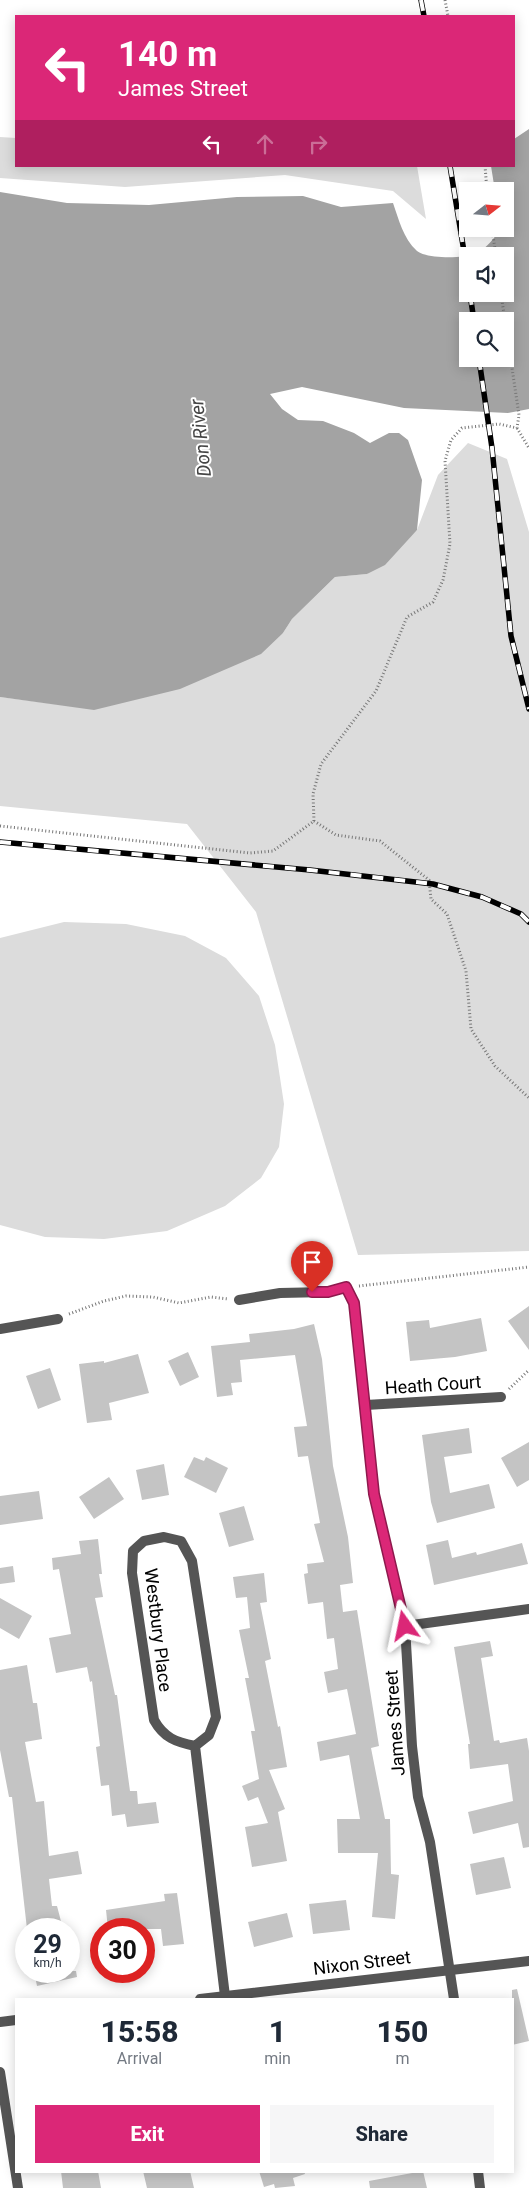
<!DOCTYPE html>
<style>
:root{--surface:#fff;--page:#f6f6f7;--text:#1f2937;--muted:#747a83;--accent:#db2777}
body{margin:0;font-family:Roboto,sans-serif;background:var(--page);color:var(--text);height:100vh;display:flex;flex-direction:column;font-size:19px;white-space:nowrap}
*{box-sizing:border-box;margin:0}
p{font-size:16px;color:var(--muted)}
.icon{flex:none;width:28px;height:28px;fill:none;stroke:currentColor;stroke-width:2;stroke-linecap:round;stroke-linejoin:round}
.map{position:relative;flex:1;overflow:hidden}
.drawer{position:absolute;left:15px;top:1998px;width:499px;height:175px;display:flex;flex-direction:column;background:var(--surface);border-radius:0px;box-shadow:0 2px 12px #0003}
.drawer>*{flex:none}
.banner{position:absolute;left:15px;top:15px;width:500px;height:152px;border-radius:0px;box-shadow:0 2px 12px #0003;background:#db2777;color:#fff;overflow:hidden}
.needle{width:32px;rotate:73deg}
.buttons{position:absolute;left:459px;top:182px;display:grid;gap:10px}
.buttons a{display:grid;place-items:center;width:55px;height:55px;border-radius:0px;background:var(--surface);box-shadow:0 2px 12px #0003;font-size:25px}
.speed{position:absolute;left:15px;top:1918px;display:flex;gap:10px;font-size:25px;font-weight:700;text-align:center}
.speed>*{display:grid;place-content:center;width:65px;height:65px;border-radius:50%;background:var(--surface);box-shadow:0 2px 12px #0003;line-height:1}
.speed small{font-size:12px;font-weight:400}
.speed .limit{border:8px solid #d22;background:#fff;color:#111}
.pin{position:absolute;display:grid;place-items:center;width:42px;height:42px;color:#fff;margin:-51px -21px;border-radius:50% 50% 50% 0;rotate:-45deg;box-shadow:0 0 5px #0007}
.pin .icon{rotate:45deg}
.me{position:absolute;width:55px;margin:-28px;rotate:348deg;stroke-linejoin:round;filter:drop-shadow(0 0 4px #0008)}
.turn{display:flex;align-items:center;gap:18px;height:105px;padding:0 20px;font-size:22px}
.turn .icon{width:65px;height:65px;stroke-width:2.5}
.turn b{display:block;font-size:35px;line-height:42px}
.lanes{display:flex;align-items:center;height:48px;padding:0 20px;background:#0003;justify-content:center;gap:25px;direction:ltr}
.lanes .off{opacity:.35}
.eta{display:flex;justify-content:space-evenly;align-items:center;height:85px;text-align:center}
.eta b{font-size:30px;font-weight:800;line-height:35px}
.action{display:flex;gap:10px;margin-top:auto;padding:10px 20px}
.action a{flex:1;height:58px;border-radius:0px;background:var(--accent);color:#fff;font-size:20px;font-weight:800;line-height:58px;text-align:center}
.action a+a{background:var(--page);color:var(--text)}
.map>svg:first-child{display:block}
.green{fill:#dcdcdc}
.water{fill:#a3a3a3;fill-rule:evenodd}
.building{fill:#c4c4c4}
.lines{fill:none;stroke-linecap:round;stroke-linejoin:round}
.path{stroke:#777;stroke-width:3;stroke-dasharray:1 2.5;stroke-linecap:butt}
.minor{stroke:#555;stroke-width:10}
.tertiary{stroke:#555;stroke-width:10}
.rail-casing{stroke:#000;stroke-width:5.5}
.rail{stroke:#fff;stroke-width:4;stroke-dasharray:11;stroke-linecap:butt}
.route-casing{stroke:#8e194d;stroke-width:12}
.route{stroke:#db2777;stroke-width:9}
.labels{text-anchor:middle;stroke-width:4;stroke-linejoin:round;paint-order:stroke}
.street-label{font-size:18px;fill:#000;stroke:#fff}
.water-label{font-size:19px;font-style:italic;fill:#444;stroke:#fff}
</style>
<div class="map">
<svg width="529" height="2188" viewBox="0 0 529 2188">
<rect width="100%" height="100%" fill="#fff"/>
<path class="green" d="M0,137L16,138V166H417L426,219L393,191L285,175L125,187L0,178Z
M468,443L507,459L529,532V1251L358,1255L256,912L187,824L0,806V697L94,709L283,633L292,619L335,577L367,574L417,530L438,475Z
M64,922L126,924L185,936L226,958L259,996L275,1045L284,1104L279,1147L261,1178L225,1206L167,1231L104,1239L45,1237L0,1225V938Z"/>
<path class="water" d="M529,129V409L508,413L404,408L302,387L270,394L282,409L298,420L323,421L354,433L370,443L389,433H399L408,440L422,480L417,530L385,565L367,574L335,577L292,619L283,633L261,654L180,689L94,710L0,697V192L67,203L149,205L237,197L303,196L341,207L393,203C399,220 403,238 417,251C426,259 466,259 477,253C487,248 494,238 501,229H505V191H495L491,166H514V139ZM468,256H505V294H468ZM468,321H505V359H468Z"/>
<path class="building" d="M529,1306V1350L508,1321Z
M481,1318L487,1351L455,1357L410,1361L406,1322L429,1320L430,1328Z
M314,1324L322,1359L333,1466L348,1537L353,1583L340,1585L343,1612L357,1610L379,1746L371,1748L385,1819H390L391,1874L399,1875L395,1919L372,1917L378,1853H338L337,1819H360L349,1755L320,1761L317,1742L356,1734L347,1689L328,1693L324,1672L338,1669L334,1638L327,1639L323,1602L308,1604L304,1574L308,1573L307,1564L324,1562L314,1524L320,1523L308,1456L298,1457L294,1427L307,1426L295,1355L240,1360L242,1382L231,1383L233,1395L217,1397L211,1346L250,1342L249,1334L294,1329Z
M188,1352L199,1377L180,1386L168,1361Z
M138,1354L149,1393L109,1403L112,1420L87,1423L79,1364L104,1361V1363Z
M50,1368L61,1400L38,1409L26,1376Z
M469,1428L472,1453L444,1457L450,1493L489,1484L495,1508L437,1523L431,1502L422,1435Z
M529,1442V1480L517,1487L501,1458Z
M194,1457L204,1461L206,1457L228,1468L216,1493L184,1477Z
M164,1464L169,1495L142,1500L136,1470Z
M109,1477L124,1499L94,1519L79,1497Z
M39,1491L43,1519L0,1525V1496Z
M244,1506L254,1540L229,1547L219,1513Z
M98,1539L102,1574H99L103,1597L95,1598L115,1695H117L130,1791H137L138,1804L156,1802L159,1823L127,1827L125,1814L112,1816L109,1785L101,1786L96,1747L100,1746L92,1681L90,1682L87,1667L56,1673L49,1638L71,1634L59,1569L53,1570L52,1558L81,1554L79,1541Z
M448,1540L452,1558L476,1552L477,1555L522,1543L528,1564L434,1585L426,1545Z
M13,1566L15,1582L0,1584V1568Z
M264,1573L267,1602L260,1603L271,1659L265,1661L278,1727L280,1726L287,1767L269,1770L285,1809L278,1812L287,1861L252,1867L245,1827L268,1823L258,1797L248,1801L242,1786L259,1779L251,1731H255L245,1678H249L239,1630L250,1628L247,1597L236,1598L233,1577Z
M0,1598L32,1616L19,1639L0,1628Z
M490,1641L493,1656L481,1658L494,1741L499,1740L500,1743L527,1738L529,1751V1847L523,1848L518,1823L473,1834L468,1812L513,1801L508,1764L470,1769L468,1744H470L454,1647Z
M27,1665L33,1703H37L42,1739L25,1742L36,1802L44,1801L49,1856L78,1851L82,1874L49,1879L52,1906H57L63,1929H27L12,1797H9L0,1750V1670Z
M504,1857L511,1888L476,1895L470,1864Z
M177,1893L184,1944L163,1946L161,1929H108L106,1910L165,1901L164,1894Z
M346,1900L350,1930L313,1934L309,1904Z
M287,1913L293,1937L254,1947L248,1922Z
M34,1971H76L77,1977L37,1986Z
M517,1989L529,2041L512,2045V1990Z
M61,2171H98L101,2188H63Z
M143,2171H190L194,2188H147Z
M259,2171H304L305,2174L293,2178L295,2186L275,2188L274,2184L264,2187Z
M423,2171L427,2188H370L369,2181Z"/>
<g class="lines">
<path class="path" d="M445,0L448,16
M485,166L487,191
M492,229L496,256
M517,428L529,448
M314,821L313,794L321,764L376,691L407,617L433,602L443,580L450,544L445,461L451,440L462,428L499,424L517,428L519,415L501,294
M314,821L336,835L380,841L429,880L431,899L447,914L466,971L471,1029L495,1066L529,1098
M0,826L250,853L273,851L314,821
M359,1286L529,1267
M69,1314L104,1301L126,1296L153,1297L179,1303L211,1297L228,1299
M509,1389L529,1370"/>
<path class="minor" d="M239,1300L280,1293L327,1292L346,1287L354,1303L374,1494L405,1626L412,1746L418,1797L430,1842L454,1999
M0,1329L58,1319
M366,1405L501,1397
M164,1537L181,1541L192,1561L216,1717L209,1735L195,1746C176,1742 164,1738 154,1720L132,1573L133,1551L144,1541Z
M405,1626L529,1609
M195,1746L225,1996
M0,2072L18,2188
M478,2171L480,2188"/>
<path class="tertiary" d="M200,1999L529,1961
M0,2022L16,2020"/>
<defs>
<path id="rail" d="M421,0L424,16
M450,166L468,276
M470,294L474,321
M479,359L492,448L511,636L529,709
M0,842L310,870L433,884L482,897L521,914L529,922"/>
</defs>
<use href="#rail" class="rail-casing"/>
<use href="#rail" class="rail"/>
</g>
<g class="lines">
<defs>
<path id="route" d="M312,1292H328L346,1287L354,1303L374,1494L405,1626"/>
</defs>
<use href="#route" class="route-casing"/>
<use href="#route" class="route"/>
</g>
<g class="labels">
<g class="street-label">
<text transform="translate(433 1385) rotate(-4)" y="6">Heath Court</text>
<text transform="translate(158 1630) rotate(83)" y="6">Westbury Place</text>
<text transform="translate(395 1723) rotate(-94)" y="6">James Street</text>
<text transform="translate(362 1963) rotate(-7)" y="6">Nixon Street</text>
</g>
<g class="water-label">
<text transform="translate(200 438) rotate(-96)" y="7">Don River</text>
</g>
</g>
</svg>
<div class="buttons">
<a><svg class="needle" viewBox="-14 -14 28 28"><path d="M0-13l5 13h-10z" fill="#e53935"/><path d="M0 13l5-13h-10z" fill="#747a83"/></svg></a>
<a><svg class="icon" aria-label="sound" viewBox="0 0 24 24"><path d="M4 9h4l5-4v14l-5-4H4zM17 9q2 3 0 6"/></svg></a>
<a><svg class="icon" aria-label="search" viewBox="0 0 24 24"><circle cx="10" cy="10" r="6"/><path d="M15 15l6 6"/></svg></a>
</div>
<div class="speed"><div>29<small>km/h</small></div><div class="limit">30</div></div>
<div class="pin" style="left:312px;top:1292px;background:#d93025"><svg class="icon" aria-label="arrive" viewBox="0 0 24 24"><path d="M6 21V4h12l-3 4 3 4H6"/></svg></div>
<svg class="me" style="left:405px;top:1626px" viewBox="-20 -20 40 40"><path d="M0-17L14 15 0 8-14 15z" fill="#db2777" stroke="#fff" stroke-width="4"/></svg>
<div class="banner">
<div class="turn"><svg class="icon" aria-label="left" viewBox="0 0 24 24"><path d="M17 20v-9H6M10 6l-5 5 5 5"/></svg><div><b>140 m</b>James Street</div></div>
<div class="lanes"><svg class="icon" aria-label="left" viewBox="0 0 24 24"><path d="M17 20v-9H6M10 6l-5 5 5 5"/></svg><svg class="icon off" aria-label="ahead" viewBox="0 0 24 24"><path d="M12 20V5M6 11l6-6 6 6"/></svg><svg class="icon off" aria-label="right" viewBox="0 0 24 24"><path d="M7 20v-9h11M14 6l5 5-5 5"/></svg></div>
</div>
<section class="drawer">
<div class="eta">
<div><b>15:58</b><p>Arrival</p></div>
<div><b>1</b><p>min</p></div>
<div><b>150</b><p>m</p></div>
</div>
<div class="action"><a>Exit</a><a>Share</a></div>
</section>
</div>
